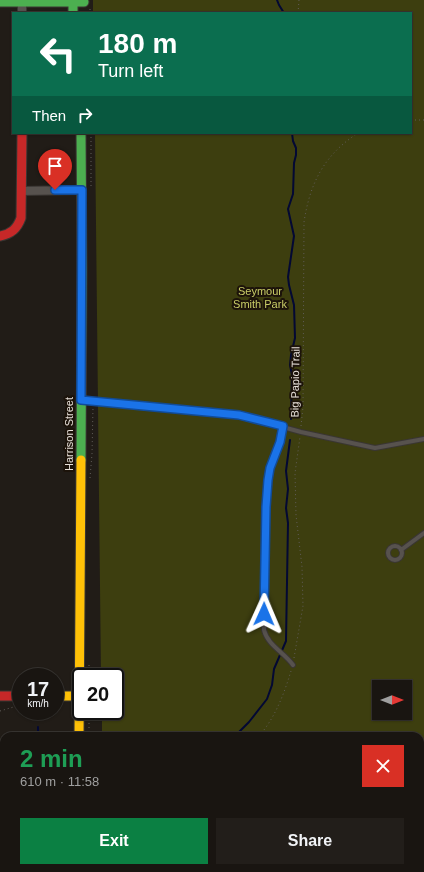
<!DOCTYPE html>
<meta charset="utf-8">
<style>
:root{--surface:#191511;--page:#221e1a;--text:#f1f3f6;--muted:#9f9f9f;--line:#373431;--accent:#0b8043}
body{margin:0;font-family:Helvetica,sans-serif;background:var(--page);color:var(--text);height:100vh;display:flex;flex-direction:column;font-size:15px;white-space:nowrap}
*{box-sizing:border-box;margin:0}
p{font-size:13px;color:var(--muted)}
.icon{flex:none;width:22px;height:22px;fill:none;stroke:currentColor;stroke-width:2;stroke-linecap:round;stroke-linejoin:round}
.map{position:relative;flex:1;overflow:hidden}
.panel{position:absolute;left:0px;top:732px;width:424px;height:140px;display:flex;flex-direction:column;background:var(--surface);border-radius:12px 12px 0 0;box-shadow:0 1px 3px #0004,0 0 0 1px var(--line)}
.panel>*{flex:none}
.banner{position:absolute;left:12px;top:12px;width:400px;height:122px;border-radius:0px;box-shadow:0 1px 3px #0004,0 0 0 1px var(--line);background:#0b6e4f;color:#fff;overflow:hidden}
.needle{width:26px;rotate:90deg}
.tools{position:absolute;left:372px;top:680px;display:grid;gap:8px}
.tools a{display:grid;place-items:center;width:40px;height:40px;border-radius:0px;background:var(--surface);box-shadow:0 1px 3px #0004,0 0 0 1px var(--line);font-size:20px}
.speed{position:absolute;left:12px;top:668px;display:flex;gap:8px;font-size:20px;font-weight:700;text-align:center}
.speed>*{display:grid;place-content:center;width:52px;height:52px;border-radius:50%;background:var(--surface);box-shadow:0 1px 3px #0004,0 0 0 1px var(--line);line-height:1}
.speed small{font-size:10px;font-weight:400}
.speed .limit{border:2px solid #111;border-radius:6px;background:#fff;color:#111}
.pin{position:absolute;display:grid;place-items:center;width:34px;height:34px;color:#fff;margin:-41px -17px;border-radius:50% 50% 50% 0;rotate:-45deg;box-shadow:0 0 4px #0007}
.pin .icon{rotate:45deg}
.me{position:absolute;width:44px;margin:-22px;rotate:1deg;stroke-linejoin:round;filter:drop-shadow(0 0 3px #0008)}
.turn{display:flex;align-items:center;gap:14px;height:84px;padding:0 20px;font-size:18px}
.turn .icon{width:52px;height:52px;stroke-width:2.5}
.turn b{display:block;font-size:28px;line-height:34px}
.then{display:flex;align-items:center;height:38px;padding:0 20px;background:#0003;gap:8px;font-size:15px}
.round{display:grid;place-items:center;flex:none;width:42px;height:42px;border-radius:0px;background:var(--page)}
.headline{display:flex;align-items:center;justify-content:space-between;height:68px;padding:0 20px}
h1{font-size:24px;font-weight:700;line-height:30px;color:#1e9e55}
.primary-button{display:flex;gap:8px;margin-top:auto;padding:8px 20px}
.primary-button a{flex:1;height:46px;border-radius:0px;background:var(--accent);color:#fff;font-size:16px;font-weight:700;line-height:46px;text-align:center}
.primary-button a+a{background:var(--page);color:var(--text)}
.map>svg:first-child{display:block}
.green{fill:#3d3e0f;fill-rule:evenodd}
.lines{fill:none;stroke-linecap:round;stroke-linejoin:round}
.stream{stroke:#030833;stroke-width:2}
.lane-casing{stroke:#3a3633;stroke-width:6}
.street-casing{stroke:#3a3633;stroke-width:10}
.fast-casing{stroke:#3a3633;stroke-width:11}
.slow-casing{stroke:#3a3633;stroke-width:11}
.jam-casing{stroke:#3a3633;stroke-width:11}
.path{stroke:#615d59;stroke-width:1;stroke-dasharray:1 3;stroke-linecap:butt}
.lane{stroke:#57524e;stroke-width:4}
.street{stroke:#57524e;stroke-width:8}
.fast{stroke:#4caf50;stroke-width:9}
.slow{stroke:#ffc107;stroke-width:9}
.jam{stroke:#c62828;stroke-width:9}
.route-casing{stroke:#114b97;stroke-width:10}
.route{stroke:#1a73e8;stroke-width:7}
.labels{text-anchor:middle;stroke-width:4;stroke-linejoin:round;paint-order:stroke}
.park-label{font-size:11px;fill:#c9cd67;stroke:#1c130a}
.street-label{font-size:11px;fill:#e7e0da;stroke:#1c130a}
</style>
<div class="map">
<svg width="424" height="872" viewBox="0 0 424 872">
<rect width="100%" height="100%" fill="#211c17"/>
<path class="green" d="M93,0H424V858L420,861V736H102V711H115V677H101L95,133H411V13H93ZM379,687H405V713H379Z
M103,868H410L404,872H103Z"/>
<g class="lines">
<path class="stream" d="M277,0L279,5L284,13
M291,419L292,375L290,365L291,355L295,338L294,305L289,285L288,277L294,236L288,209L293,194L294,163L296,155V148L293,141L292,133
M38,727V736
M235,736L249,722L267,699L272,685L274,669L286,641L288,523L286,508L288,489L286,471L290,440
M10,872L11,868
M110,872L112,868"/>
<defs>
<path id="lane" d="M81,400L239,415L301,432L375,448L424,439
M283,427L280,442L270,468L268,480L266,507L264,630C268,646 284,652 293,665
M388 553a7 7 0 1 1 14 0a7 7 0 1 1-14 0Z
M401,550L424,533"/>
<path id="street" d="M22,13V2
M21,191L82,190"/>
<path id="fast" d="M73,0V13
M0,2H84
M81,460L82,268L81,133
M78,868V872"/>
<path id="slow" d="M55,696H79
M79,736L81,460"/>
<path id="jam" d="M0,236C11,234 17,229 21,218L22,133
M0,696H21"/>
</defs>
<use href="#lane" class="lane-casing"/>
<use href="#street" class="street-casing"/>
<use href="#fast" class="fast-casing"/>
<use href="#slow" class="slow-casing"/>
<use href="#jam" class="jam-casing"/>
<path class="path" d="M90,9V13
M298,13L299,0
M411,120H424
M91,133V188
M301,426L303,407L304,222C310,183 324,155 358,133
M90,478L92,454L93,407
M294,658L303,606L302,567L296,515L295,473L300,437
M89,665V677
M0,711L17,706
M89,736V711
M259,736C275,718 284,694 291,671
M420,820L424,818
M153,868L154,872
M340,872L346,868"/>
<use href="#lane" class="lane"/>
<use href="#street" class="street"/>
<use href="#fast" class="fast"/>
<use href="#slow" class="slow"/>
<use href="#jam" class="jam"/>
</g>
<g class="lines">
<defs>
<path id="route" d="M55,190H82L81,400L239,415L283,426L280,442L270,468L268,480L266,507L264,614"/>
</defs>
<use href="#route" class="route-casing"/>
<use href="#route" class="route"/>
</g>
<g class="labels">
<g class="park-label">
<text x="260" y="295">Seymour<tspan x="260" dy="13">Smith Park</tspan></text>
</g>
<g class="street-label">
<text transform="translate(295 382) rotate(-89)" y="4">Big Papio Trail</text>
<text transform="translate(69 434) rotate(-90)" y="4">Harrison Street</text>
</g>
</g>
</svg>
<div class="tools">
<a><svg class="needle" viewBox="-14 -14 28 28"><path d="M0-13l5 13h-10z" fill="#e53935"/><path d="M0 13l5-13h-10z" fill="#9f9f9f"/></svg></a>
</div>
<div class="speed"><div>17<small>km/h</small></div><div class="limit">20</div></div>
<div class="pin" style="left:55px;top:190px;background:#d93025"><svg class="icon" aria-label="arrive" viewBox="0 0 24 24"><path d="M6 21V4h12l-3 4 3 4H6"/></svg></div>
<svg class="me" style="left:264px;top:614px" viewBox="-20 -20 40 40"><path d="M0-17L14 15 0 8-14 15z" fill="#1a73e8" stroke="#fff" stroke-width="4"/></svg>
<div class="banner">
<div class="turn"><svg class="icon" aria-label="left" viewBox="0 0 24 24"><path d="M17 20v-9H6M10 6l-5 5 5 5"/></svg><div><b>180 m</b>Turn left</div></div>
<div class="then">Then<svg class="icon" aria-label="right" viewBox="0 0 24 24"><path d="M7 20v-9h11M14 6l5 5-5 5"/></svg></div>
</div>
<section class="panel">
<div class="headline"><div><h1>2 min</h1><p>610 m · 11:58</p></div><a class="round" style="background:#d93025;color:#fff"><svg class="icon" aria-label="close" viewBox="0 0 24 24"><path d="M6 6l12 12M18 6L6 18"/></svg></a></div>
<div class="primary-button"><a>Exit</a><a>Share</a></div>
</section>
</div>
